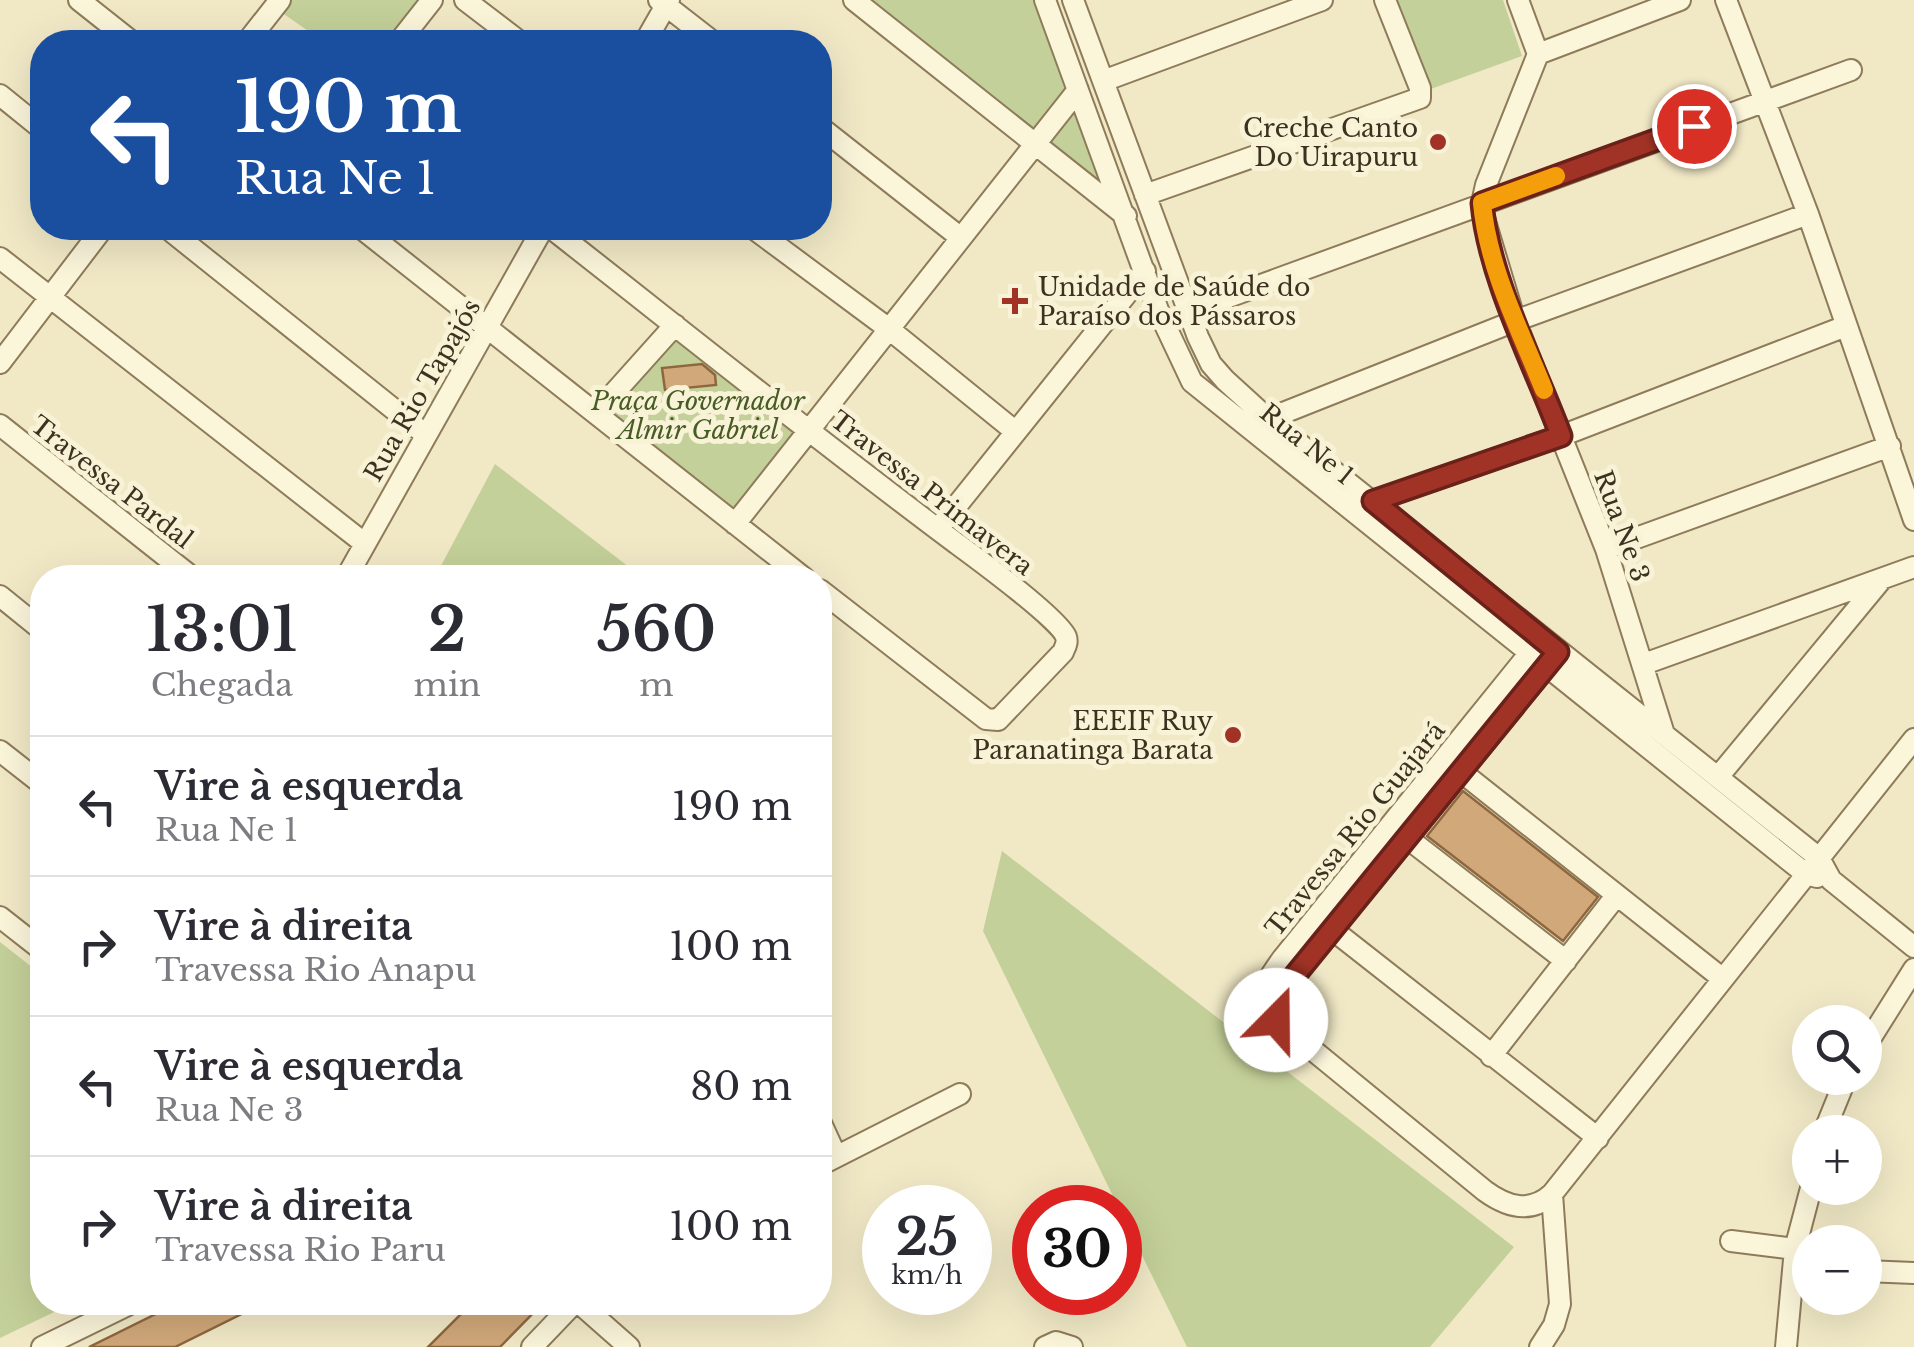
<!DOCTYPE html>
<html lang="pt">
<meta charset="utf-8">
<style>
:root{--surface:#fff;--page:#f7f7f7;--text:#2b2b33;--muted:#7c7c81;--line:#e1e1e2}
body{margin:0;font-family:"Libre Baskerville",serif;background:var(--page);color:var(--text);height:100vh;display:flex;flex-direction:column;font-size:38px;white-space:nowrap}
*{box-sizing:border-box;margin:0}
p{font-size:32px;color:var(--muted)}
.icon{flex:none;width:55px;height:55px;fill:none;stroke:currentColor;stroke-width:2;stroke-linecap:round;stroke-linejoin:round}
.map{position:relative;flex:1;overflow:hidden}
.drawer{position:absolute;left:30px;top:565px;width:802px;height:750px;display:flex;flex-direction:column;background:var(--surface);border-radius:40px;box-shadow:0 10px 40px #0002}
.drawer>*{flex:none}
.top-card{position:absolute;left:30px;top:30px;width:802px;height:210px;border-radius:40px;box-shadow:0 10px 40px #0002;background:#1a4fa0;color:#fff;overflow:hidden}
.fabs{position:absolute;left:1792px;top:1005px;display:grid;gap:20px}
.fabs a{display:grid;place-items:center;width:90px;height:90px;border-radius:50%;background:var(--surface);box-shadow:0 10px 40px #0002;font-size:50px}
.speed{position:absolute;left:862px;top:1185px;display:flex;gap:20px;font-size:50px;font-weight:700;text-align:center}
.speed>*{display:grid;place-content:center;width:130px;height:130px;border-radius:50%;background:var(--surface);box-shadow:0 10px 40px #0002;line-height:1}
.speed small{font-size:25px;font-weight:400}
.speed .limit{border:15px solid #d22;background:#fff;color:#111}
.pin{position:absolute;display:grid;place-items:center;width:85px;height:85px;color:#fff;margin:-42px;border:5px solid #fff;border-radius:50%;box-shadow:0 2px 10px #0007}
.me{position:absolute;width:110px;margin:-55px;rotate:22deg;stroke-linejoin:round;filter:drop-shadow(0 0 8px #0008)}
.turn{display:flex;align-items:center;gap:35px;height:210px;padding:0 40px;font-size:45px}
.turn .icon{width:130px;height:130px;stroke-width:2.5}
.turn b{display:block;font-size:70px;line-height:85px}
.eta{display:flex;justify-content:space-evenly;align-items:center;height:170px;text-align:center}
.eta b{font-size:60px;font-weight:600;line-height:70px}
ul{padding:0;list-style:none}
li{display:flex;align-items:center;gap:30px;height:140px;padding:0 40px;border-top:2px solid var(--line)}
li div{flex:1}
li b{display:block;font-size:38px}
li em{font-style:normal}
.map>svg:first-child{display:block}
.green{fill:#c4d099}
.building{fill:#d1a87a;stroke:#8f673e;stroke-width:2.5}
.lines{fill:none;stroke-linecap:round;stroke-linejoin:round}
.minor-casing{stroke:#8e7b5a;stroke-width:24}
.minor{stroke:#fbf5da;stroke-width:20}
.route-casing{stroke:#692119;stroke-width:25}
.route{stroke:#a13326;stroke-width:18}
.slow{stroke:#f59e0b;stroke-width:18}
.poi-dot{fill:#a13326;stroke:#f8f2d6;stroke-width:4}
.labels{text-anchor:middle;stroke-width:10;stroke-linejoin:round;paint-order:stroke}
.poi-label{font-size:25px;fill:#3d311f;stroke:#f8f2d6;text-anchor:end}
.street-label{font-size:25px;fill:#3d311f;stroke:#f8f2d6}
.park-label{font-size:25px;font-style:italic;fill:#475b24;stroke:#f8f2d6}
</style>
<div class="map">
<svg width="1914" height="1347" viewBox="0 0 1914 1347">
<rect width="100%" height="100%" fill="#f1e9c6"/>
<path class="green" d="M290,0H419L386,42H324L281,12Z
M864,0H1046L1113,195Z
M1395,0H1503L1522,56L1428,90Z
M686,326L812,427L738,525L603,414Z
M495,464L642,577H435Z
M1002,851L1514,1247L1430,1347H1187L983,931Z
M0,942L42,975V1302L73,1303L0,1338Z"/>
<path class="building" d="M702,364L715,375L716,385L665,390L662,368Z
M1463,791L1598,897L1563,941L1427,836Z
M180,1302H266L175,1347H89Z
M473,1302H544L500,1347H428Z"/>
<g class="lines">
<defs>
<path id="minor" d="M79,0L132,42
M465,0L520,42
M659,0L713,42
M854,0L1126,216
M1045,0L1158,310L1192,382L1806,874L1817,877
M1073,0L1198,337L1211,364L1225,380L1268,419L1819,858L1831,880L1914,947
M1518,0L1538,54L1486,185L1482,203L1484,218L1515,321L1606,549L1664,734
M1726,0L1808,214L1914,520
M247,42L280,0
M399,42L432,0
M645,42L669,0
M1538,54L1680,0
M1103,81L1322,0
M0,95L42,129
M820,127L961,238
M1145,195L1420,98V88L1385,0
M167,228L426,435
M361,228L804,578
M551,228C685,333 819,441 956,543C975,557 1061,620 1066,637C1068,643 1065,647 1063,652L998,720L986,719L820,590
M753,228L889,329L1016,432
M0,258L364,543
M1187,312L1851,70
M0,363L103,228
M597,412L675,325
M1268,419L1515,321L1808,214
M0,425L193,578
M1373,501L1561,436L1846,326
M735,524L1078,90
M938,529L1145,271
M1606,549L1890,446
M346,578L543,228
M0,596L42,630
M1542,638L1283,958C1267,980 1254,999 1276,1020L1485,1191C1507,1207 1530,1214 1552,1194L1914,739
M1644,664L1914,567
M0,751L42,784
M1450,763L1723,979
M1718,777L1881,580
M1406,837L1566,961
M0,917L42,950
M1324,923L1598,1138
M1276,1020L1275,1006L1288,984L1552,660
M1865,1047L1914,969
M1491,1056L1616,896
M820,1121L836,1156
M1824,1132L1846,1078
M820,1165L960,1094
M1731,1241L1795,1249
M1865,1271L1914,1273
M578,1302L629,1347
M42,1347L134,1302
M532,1347L575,1302
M1045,1347L1056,1342L1072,1347
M1540,1347L1554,1325L1560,1304L1552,1194
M1786,1347L1795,1249L1811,1188"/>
</defs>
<use href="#minor" class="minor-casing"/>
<use href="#minor" class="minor"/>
</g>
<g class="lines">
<defs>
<path id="route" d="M1276,1020L1275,1006L1288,984L1558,652L1373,501L1561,436C1534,364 1489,279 1482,203L1694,126"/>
</defs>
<use href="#route" class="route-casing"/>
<use href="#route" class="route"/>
<path class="slow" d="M1544,390C1520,330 1488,268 1482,203L1556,176"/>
</g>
<g class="poi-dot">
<circle cx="1438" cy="142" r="10"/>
<path d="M1010 286h10v10h10v10h-10v10h-10v-10h-10v-10h10z"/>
<circle cx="1233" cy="735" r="10"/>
</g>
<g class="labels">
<g class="poi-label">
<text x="1418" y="137">Creche Canto<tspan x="1418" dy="29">Do Uirapuru</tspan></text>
<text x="1038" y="296" text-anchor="start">Unidade de Saúde do<tspan x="1038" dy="29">Paraíso dos Pássaros</tspan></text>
<text x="1213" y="730">EEEIF Ruy<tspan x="1213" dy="29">Paranatinga Barata</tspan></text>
</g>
<g class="street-label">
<text transform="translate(422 390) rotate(-60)" y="9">Rua Rio Tapajós</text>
<text transform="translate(1307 444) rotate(39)" y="9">Rua Ne 1</text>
<text transform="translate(112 482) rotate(38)" y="9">Travessa Pardal</text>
<text transform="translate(932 493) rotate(38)" y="9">Travessa Primavera</text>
<text transform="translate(1622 526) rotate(70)" y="9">Rua Ne 3</text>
<text transform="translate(1355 829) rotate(-51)" y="9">Travessa Rio Guajará</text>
</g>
<g class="park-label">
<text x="698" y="410">Praça Governador<tspan x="698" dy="29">Almir Gabriel</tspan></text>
</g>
</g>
</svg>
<div class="fabs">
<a><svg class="icon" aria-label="search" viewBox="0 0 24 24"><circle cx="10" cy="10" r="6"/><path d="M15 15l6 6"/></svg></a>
<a>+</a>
<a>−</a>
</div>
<div class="speed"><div>25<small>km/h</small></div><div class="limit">30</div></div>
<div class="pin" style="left:1694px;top:126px;background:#d93025"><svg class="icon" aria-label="arrive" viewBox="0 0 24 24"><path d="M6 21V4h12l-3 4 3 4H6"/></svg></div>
<svg class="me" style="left:1276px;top:1020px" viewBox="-20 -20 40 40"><circle r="19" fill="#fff"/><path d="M0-13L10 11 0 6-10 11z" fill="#a13326"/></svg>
<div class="top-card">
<div class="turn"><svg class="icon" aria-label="left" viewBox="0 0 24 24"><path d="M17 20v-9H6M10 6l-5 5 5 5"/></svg><div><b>190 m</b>Rua Ne 1</div></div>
</div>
<section class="drawer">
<div class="eta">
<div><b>13:01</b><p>Chegada</p></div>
<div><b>2</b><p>min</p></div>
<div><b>560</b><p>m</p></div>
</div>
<ul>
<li><svg class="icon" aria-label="left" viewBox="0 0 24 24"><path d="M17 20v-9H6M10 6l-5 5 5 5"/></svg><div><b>Vire à esquerda</b><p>Rua Ne 1</p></div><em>190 m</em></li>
<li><svg class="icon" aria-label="right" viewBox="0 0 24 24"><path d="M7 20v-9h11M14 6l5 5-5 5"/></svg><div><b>Vire à direita</b><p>Travessa Rio Anapu</p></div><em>100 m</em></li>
<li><svg class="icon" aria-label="left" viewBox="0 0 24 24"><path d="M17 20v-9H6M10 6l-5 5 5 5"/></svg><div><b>Vire à esquerda</b><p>Rua Ne 3</p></div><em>80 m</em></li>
<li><svg class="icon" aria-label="right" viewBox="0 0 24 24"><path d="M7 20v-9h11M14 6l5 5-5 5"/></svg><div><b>Vire à direita</b><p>Travessa Rio Paru</p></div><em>100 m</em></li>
</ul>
</section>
</div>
